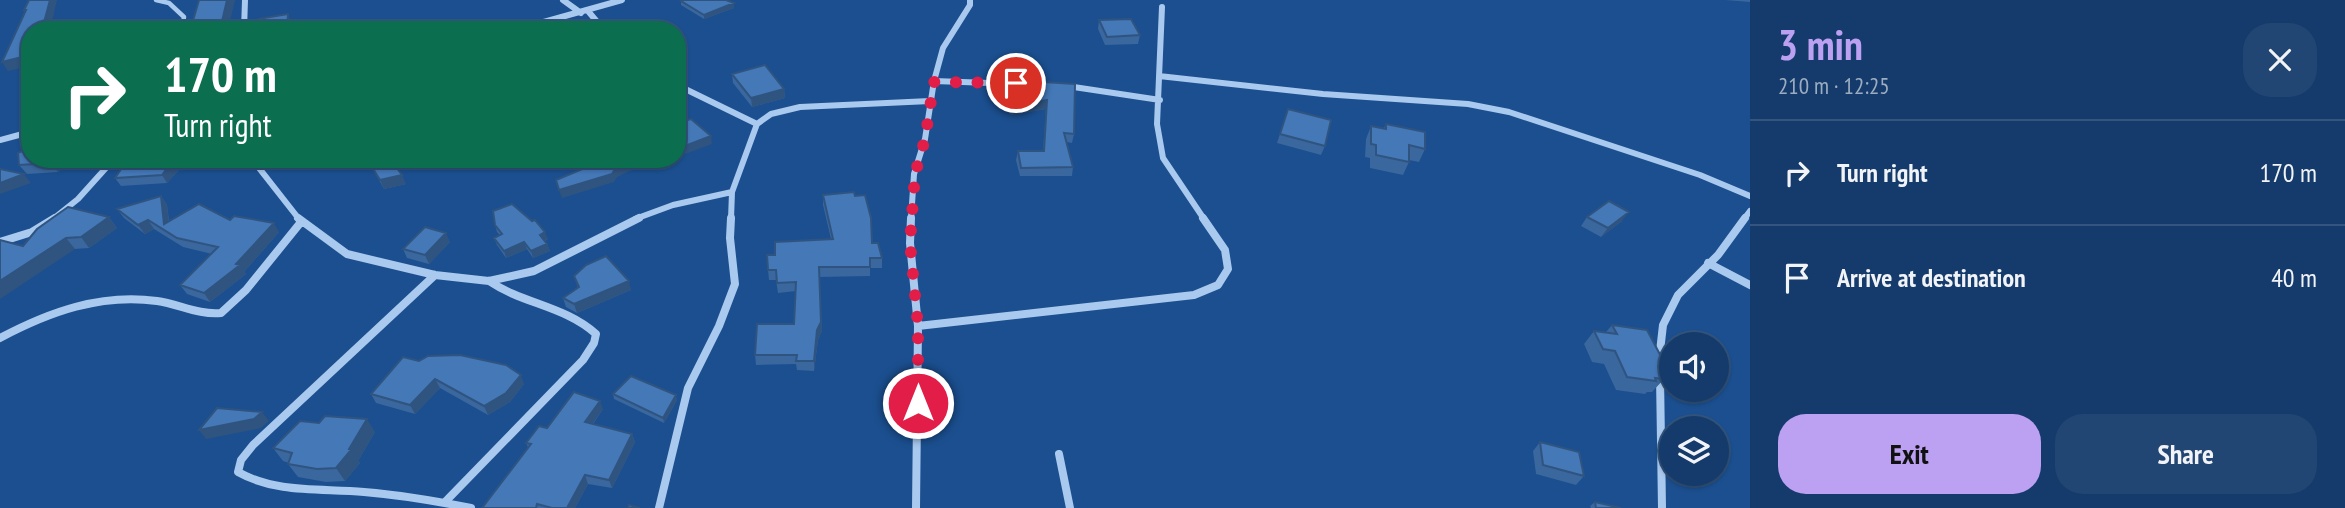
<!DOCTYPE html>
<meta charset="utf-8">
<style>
:root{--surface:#143b6b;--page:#214673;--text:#f1f3f6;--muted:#9dadc1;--line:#33557e;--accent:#bca0f2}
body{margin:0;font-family:"PT Sans Narrow",sans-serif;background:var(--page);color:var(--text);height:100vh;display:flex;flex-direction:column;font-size:26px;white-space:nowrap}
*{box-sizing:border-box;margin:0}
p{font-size:23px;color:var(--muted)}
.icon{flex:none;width:38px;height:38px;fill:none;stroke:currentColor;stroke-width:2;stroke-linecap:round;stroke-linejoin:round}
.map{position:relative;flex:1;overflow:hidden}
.side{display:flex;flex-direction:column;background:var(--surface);width:595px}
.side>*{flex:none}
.hud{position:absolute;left:21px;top:21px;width:665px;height:147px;border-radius:28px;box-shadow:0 2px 5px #0004,0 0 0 2px var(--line);background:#0b6e4f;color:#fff;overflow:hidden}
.fabs{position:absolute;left:1659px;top:332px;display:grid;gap:14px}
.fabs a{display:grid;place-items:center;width:70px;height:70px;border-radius:50%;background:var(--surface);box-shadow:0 2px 5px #0004,0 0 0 2px var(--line);font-size:35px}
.pin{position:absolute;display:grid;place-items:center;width:60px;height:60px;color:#fff;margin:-30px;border:4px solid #fff;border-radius:50%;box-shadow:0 2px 7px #0007}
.me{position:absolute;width:77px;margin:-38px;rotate:0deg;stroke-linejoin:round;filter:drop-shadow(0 0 5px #0008)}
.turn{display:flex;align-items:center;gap:24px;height:147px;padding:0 28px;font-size:32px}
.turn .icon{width:91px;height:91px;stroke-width:2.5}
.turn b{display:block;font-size:49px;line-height:60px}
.round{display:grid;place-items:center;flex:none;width:74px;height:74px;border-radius:28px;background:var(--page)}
.head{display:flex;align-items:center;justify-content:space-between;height:119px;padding:0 28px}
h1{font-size:42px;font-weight:700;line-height:52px;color:var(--accent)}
.action{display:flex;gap:14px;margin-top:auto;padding:14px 28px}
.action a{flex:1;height:80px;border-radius:28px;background:var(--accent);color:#111;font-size:28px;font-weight:700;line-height:80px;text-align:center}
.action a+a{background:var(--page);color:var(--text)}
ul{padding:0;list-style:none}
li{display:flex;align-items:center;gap:21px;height:105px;padding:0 28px;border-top:2px solid var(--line)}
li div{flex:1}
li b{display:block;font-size:26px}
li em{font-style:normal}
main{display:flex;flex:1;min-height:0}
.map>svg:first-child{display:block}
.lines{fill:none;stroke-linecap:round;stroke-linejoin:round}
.lane{stroke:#a9c9ee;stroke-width:4.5}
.street-far1{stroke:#a9c9ee;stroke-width:6}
.street{stroke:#a9c9ee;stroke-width:8}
.wall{fill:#3a679d}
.shaded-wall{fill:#305480}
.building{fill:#4478b7;stroke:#305480;stroke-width:2}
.route{stroke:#e11d48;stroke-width:12;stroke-dasharray:0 21.6}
</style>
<main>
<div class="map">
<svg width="1750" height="508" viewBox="0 0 1750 508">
<rect width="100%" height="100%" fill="#1b4f8f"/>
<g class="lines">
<path class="lane" d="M156,0L169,3L184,17L182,30"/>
<path class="street-far1" d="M563,0L581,13
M1162,7L1157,124L1163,158L1204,219
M588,11L604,30
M244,30L245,0
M515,30L622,0
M1159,76L1323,94L1468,104L1509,112L1700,175L1750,196
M934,81L1021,84
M677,85L757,124
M1067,86L1160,100
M0,140L30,132
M252,159L299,219
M53,219L78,199L114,159
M635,219L673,205L732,192
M731,219L732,192L757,124L771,114L800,107L930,101
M911,219L914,174L925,139L934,81L943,48L970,5V0
M1744,219L1750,211"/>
<path class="street" d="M298,218L347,254L435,275L489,281L534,271L639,218
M911,218L910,243L918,326L916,508
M0,242L32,232L55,218
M1708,263L1750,285
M435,275L253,445L241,460L238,472C277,494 322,488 364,492C400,495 436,501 471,508
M918,326L1194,295L1218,285L1228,269L1225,250L1203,218
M0,338C49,312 101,293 157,301C179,304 198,315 221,313L246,290L301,222
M1659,360L1663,325L1678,295L1718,255L1745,218
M1660,376L1662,508
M1059,454L1070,508
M445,502L583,360L594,343L596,334C565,306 523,304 489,281
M659,508L688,388L719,326L735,284L730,238L731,218"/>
</g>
<path class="wall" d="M1725,0H1750V2Z
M681,1L734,3V8L704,19L681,5Z
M1099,20L1140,35L1138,44L1105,45L1098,29Z
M732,74L784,89L785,98L752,107L733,83Z
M1012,80L1075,84L1074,134L1072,143L1067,142L1073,167L1072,176H1020L1016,160L1018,151H1043L1046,109L1010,115Z
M1288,109L1325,146L1321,155L1277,143Z
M1386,124L1425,149L1419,162L1409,160V162L1403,175L1370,168V158L1365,157L1366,139L1371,126L1384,128Z
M30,159H75L81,170L67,163L58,172L27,174L19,165Z
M367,159L406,184L384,189Z
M179,170L167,183L121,186L115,178Z
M823,195L872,243L882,258V268H870V276L819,277L822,331L818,340L814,371L797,370L796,364L756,365L755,355L794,324L796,291L778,293L776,280H769L768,270L775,255L831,239L823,205Z
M161,196L167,205L169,221L230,220L279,232L244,272L246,274L210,302L187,294L180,285L212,254L183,247L154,229L145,234L124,218L117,209Z
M109,217L117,228L89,248L75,249L23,246Z
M1587,217L1622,221L1601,237L1581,226Z
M495,225L548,239L545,241L547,244L550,251L533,258L527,249L506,258L497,245L494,238L500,235L497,232Z
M450,242L429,264L407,258L403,249Z
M574,276L631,290L577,313L566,307L563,298L578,288Z
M1612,325L1665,374L1663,377L1664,379L1652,392H1647L1645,394L1616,390L1604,364L1592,362L1584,344L1594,331L1606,332Z
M403,357L524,384L510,402L488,415L440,388L415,414L376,403L371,394Z
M613,394L677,400L664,423L614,399Z
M603,409L593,424L632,434L635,442L612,488L588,484L575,508H482L528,447L526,443L547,428Z
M375,432L358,461L360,463L345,481L326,482L298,477L288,464L289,463L283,461L273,448Z
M1540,442L1584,476L1576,485L1536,474L1533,451Z
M1595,502L1621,508H1591L1590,506Z"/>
<path class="shaded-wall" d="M50,0H57L50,30H42Z
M227,0H235L228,30H220Z
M734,3V8L704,19V15Z
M288,14L293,26V30H287Z
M30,55V66L8,71L2,62Z
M784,89L785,98L752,107L751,98Z
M1047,100L1046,109L1010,115L1011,106Z
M711,136L712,144L677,157V149Z
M55,159H64L67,163L58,172L51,163Z
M174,159H183L179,170L167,183L162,175Z
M636,159H650L651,161L617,177L614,182L562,198L559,190Z
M652,159H672L654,166Z
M24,174L31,183L0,194V183Z
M402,175L406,184L384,189L380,180Z
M161,196L167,205L170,233L164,224Z
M1629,212L1622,221L1601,237L1608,228Z
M109,217L117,228L89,248L81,237Z
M148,220L154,229L145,234L138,225Z
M274,223L279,232L244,272L246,274L210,302L204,293L236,264Z
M545,232L548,239L542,242L540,235Z
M446,233L450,242L429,264L425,255Z
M66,238L75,249L0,299V281Z
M524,242L527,249L506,258L504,251Z
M547,244L550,251L533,258L531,251Z
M819,267L822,331L818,340L814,371V361Z
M629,281L631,290L577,313L574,304Z
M521,375L524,384L510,402L488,415L484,406Z
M435,379L440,388L415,414L410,405Z
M676,395L677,400L664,423L663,418Z
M600,401L603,409L588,430L585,422Z
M262,412L269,421L261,428L206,439L199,430Z
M367,419L375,432L358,461L360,463L345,481L336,468Z
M632,434L635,442L612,488L609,480Z
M585,475L588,484L575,508H567Z"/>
<path class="building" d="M29,0H50L42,30H30V55L2,62L26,10H24Z
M199,0H227L220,30H193L192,24Z
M683,0H726L734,3L704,15L681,1Z
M288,14L287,30H257L258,19Z
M1131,19L1140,35L1107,37L1099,20Z
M765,65L784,89L751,98L732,74Z
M1012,80L1075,84L1074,134L1064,133L1073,167L1021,168L1018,151H1044L1047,100L1011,106Z
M1288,109L1331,120L1325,146L1280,134Z
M691,119L711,136L677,149V123Z
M1386,124L1425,132V149L1409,145V162L1376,155V145L1371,144V126L1386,129Z
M30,147V159H55L51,163L19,165L18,153Z
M128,159H174L162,175L115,178Z
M367,159H390L402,175L380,180Z
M593,159H636L615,169L612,174L559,190L556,180L592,165Z
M0,169L24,174L0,183Z
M854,192L855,196L865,195L871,218L872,243H878L882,258H870V267H819L821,322L817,330L814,361H796L797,355H755L757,324H794L796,282L777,283L776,270H768L767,255H775V242L833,239L823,195Z
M161,196L164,224L199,204L230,220L234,216L274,223L236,264L240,265L204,293L180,285L218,247L177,238L148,220L138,225L117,209Z
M1609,201L1629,212L1608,228L1587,217Z
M512,204L532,221L535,220L545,232L540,235L547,244L531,251L524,242L504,251L494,238L502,234L495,225L493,211Z
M68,207L109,217L81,237L66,238L0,281V240L23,246L37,229Z
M425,227L446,233L425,255L403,249Z
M606,256L629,281L574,304L563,298L579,287L574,276L586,265Z
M1612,325L1647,330L1665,364V374H1661L1664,379L1655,378L1656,381L1627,377L1615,351L1603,349L1594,331L1617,334Z
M460,355L506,365L521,375L506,393L484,406L435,379L410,405L371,394L403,357L419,361L428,356Z
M631,376L676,395L663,418L613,394Z
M574,392L600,401L585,422L632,434L609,480L585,475L567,508H552L537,504L536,508H482L531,444L526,443L539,426L547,428Z
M217,408L262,412L254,419L199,430Z
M325,416L367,419L349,449L351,450L336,468L317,469L288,464L292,453L273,448L300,421L319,423Z
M1540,442L1579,452L1584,476L1543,465Z
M1595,502L1621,508H1596Z
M629,505L640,508H628Z"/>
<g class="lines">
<path class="route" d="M918,403V326L910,243L915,174L925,139L934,82L1016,83"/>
</g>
</svg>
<div class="fabs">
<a><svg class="icon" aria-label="sound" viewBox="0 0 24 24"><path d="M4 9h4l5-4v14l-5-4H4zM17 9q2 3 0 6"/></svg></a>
<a><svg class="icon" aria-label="layers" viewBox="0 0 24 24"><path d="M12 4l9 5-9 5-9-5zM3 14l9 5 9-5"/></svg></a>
</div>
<div class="pin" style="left:1016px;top:83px;background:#d93025"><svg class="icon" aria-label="arrive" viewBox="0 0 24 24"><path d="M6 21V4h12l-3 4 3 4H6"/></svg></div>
<svg class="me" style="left:918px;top:403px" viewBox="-20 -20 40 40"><circle r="17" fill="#e11d48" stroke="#fff" stroke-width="3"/><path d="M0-11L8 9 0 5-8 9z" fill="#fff"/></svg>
<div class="hud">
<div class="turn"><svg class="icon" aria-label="right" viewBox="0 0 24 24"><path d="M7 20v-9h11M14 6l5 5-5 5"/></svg><div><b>170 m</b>Turn right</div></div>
</div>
</div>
<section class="side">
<div class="head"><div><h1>3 min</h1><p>210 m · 12:25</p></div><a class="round"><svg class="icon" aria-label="close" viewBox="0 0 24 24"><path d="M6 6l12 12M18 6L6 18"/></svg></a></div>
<ul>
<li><svg class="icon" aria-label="right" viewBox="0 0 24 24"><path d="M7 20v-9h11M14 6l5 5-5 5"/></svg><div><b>Turn right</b></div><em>170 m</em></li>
<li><svg class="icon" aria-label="arrive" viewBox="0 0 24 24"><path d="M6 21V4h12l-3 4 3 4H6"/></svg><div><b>Arrive at destination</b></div><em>40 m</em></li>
</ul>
<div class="action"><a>Exit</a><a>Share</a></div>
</section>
</main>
